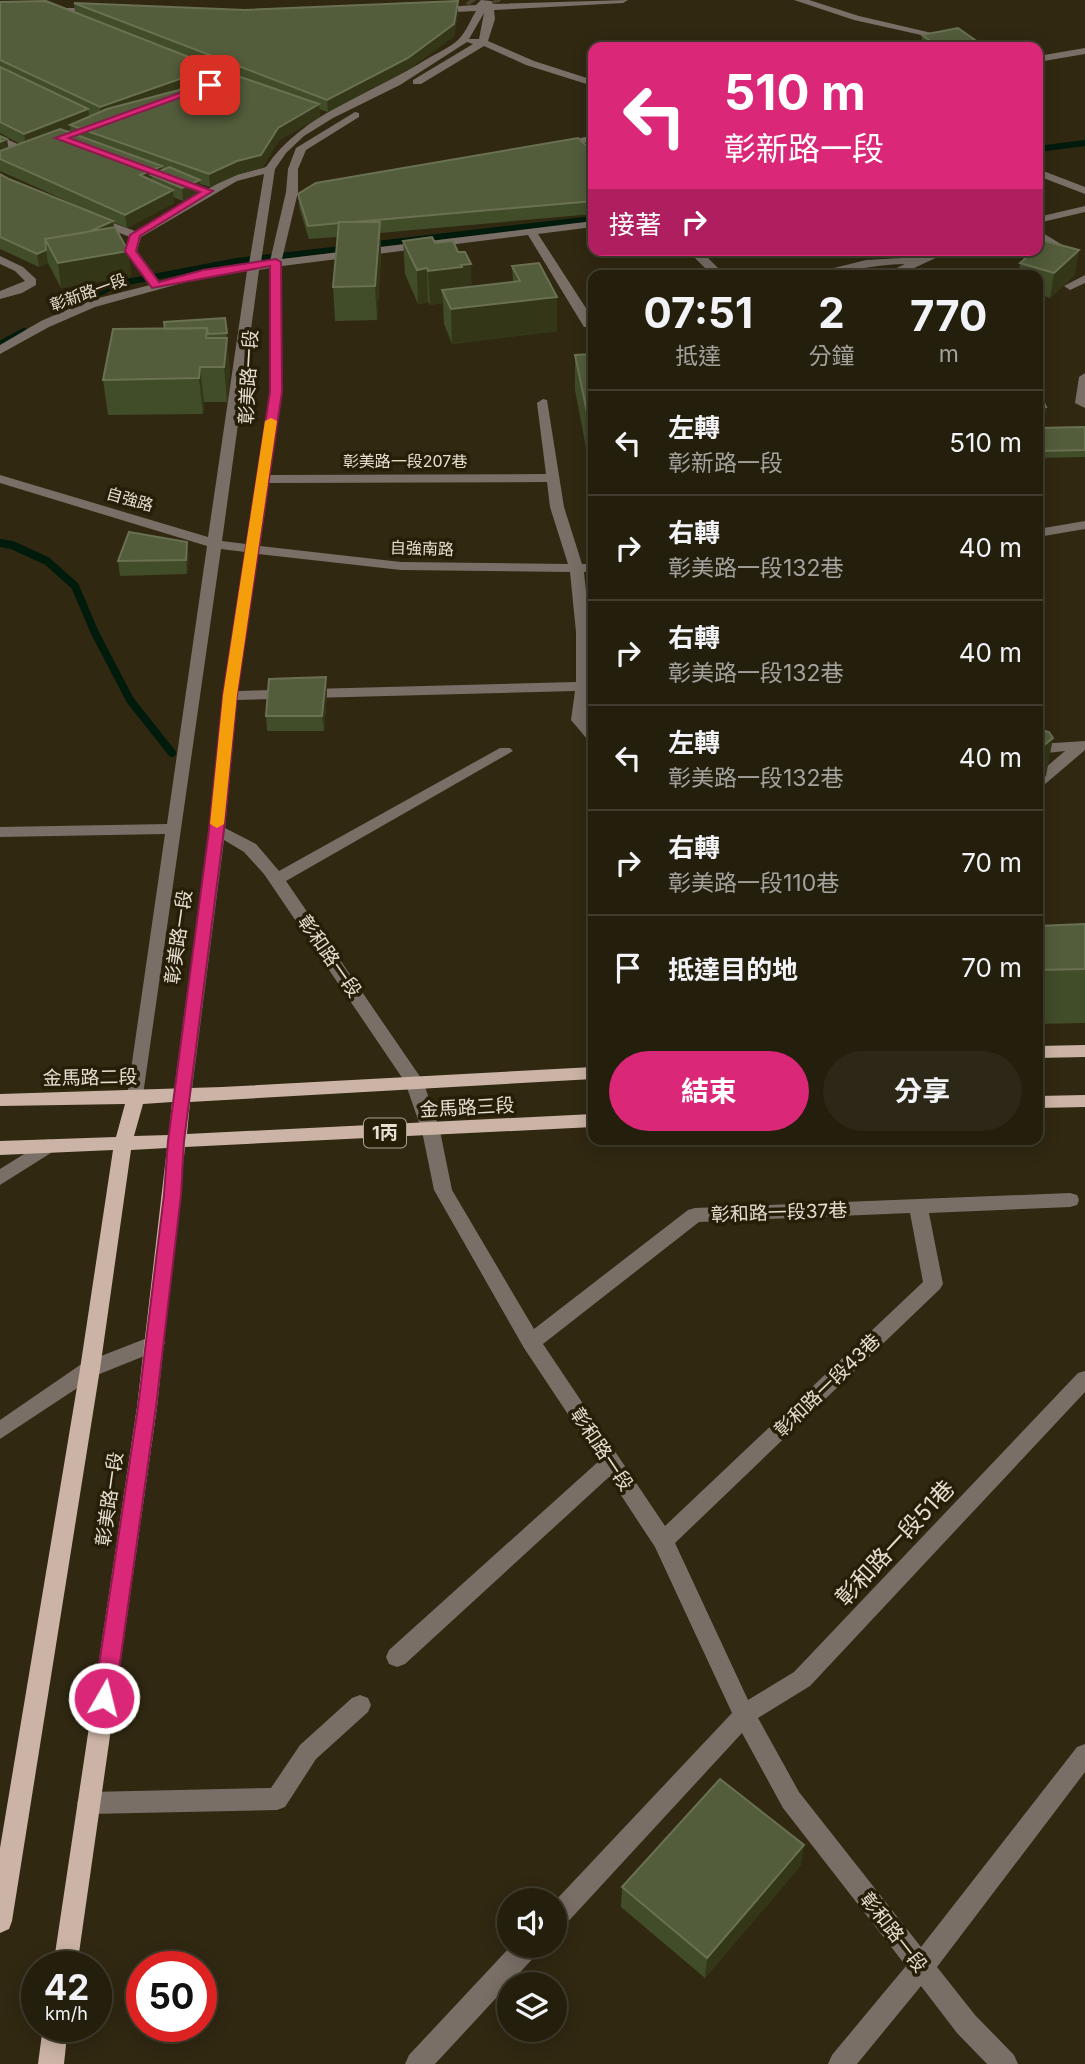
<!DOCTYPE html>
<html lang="zh-TW">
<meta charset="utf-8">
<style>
:root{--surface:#241e0d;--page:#2c2716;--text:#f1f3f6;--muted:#a3a29d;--line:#413c2e;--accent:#db2777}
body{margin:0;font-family:Inter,"Noto Sans TC",sans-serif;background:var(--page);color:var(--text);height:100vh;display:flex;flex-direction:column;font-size:26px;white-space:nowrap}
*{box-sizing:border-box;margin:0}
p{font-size:23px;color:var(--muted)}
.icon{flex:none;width:38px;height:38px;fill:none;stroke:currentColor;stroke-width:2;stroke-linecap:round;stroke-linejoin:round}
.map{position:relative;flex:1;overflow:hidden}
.sheet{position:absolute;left:588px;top:270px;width:455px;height:875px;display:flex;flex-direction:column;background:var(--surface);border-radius:14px;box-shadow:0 4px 18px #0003,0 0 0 2px var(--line)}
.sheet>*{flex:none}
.guide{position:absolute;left:588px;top:42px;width:455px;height:214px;border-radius:14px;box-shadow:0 4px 18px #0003,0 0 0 2px var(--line);background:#db2777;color:#fff;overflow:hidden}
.fabs{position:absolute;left:497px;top:1888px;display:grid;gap:14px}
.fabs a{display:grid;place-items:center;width:70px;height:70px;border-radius:50%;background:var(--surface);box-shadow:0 4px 18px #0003,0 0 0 2px var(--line);font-size:35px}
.speed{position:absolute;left:21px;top:1951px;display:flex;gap:14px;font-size:35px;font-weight:700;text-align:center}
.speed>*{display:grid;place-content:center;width:91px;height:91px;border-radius:50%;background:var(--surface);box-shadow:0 4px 18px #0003,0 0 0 2px var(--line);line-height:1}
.speed small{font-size:18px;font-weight:400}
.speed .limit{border:10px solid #d22;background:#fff;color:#111}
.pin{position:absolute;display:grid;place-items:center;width:60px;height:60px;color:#fff;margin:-30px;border-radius:14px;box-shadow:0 4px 10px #0006}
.me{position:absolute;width:77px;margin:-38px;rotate:8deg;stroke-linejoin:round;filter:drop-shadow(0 0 5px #0008)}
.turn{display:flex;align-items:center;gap:24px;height:147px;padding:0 21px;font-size:32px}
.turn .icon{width:91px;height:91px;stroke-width:2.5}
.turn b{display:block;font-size:49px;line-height:60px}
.then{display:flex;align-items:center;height:66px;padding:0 21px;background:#0003;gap:14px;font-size:26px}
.eta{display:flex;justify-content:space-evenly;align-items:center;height:119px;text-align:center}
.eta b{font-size:42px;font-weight:700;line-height:49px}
.action{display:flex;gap:14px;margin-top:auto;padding:14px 21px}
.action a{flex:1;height:80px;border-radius:42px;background:var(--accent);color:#fff;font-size:28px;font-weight:700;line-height:80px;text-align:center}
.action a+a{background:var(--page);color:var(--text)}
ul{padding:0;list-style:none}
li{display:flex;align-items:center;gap:21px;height:105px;padding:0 21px;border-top:2px solid var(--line)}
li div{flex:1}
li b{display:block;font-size:26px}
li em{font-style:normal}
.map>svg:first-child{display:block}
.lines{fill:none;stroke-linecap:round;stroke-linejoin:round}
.stream-far1{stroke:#001a0b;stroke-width:6}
.stream{stroke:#001a0b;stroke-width:8}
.minor-tunnel{stroke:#4b432e;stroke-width:10;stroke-dasharray:10 5;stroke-linecap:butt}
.minor{fill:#796f67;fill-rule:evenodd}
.major{fill:#cbb4a5;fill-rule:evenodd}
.wall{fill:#414c29}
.shaded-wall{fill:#333718}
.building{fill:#535c3b;stroke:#6a7052;stroke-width:2}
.route{fill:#db2777;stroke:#8e194d;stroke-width:2}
.slow{fill:#f59e0b}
.labels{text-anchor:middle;stroke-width:7;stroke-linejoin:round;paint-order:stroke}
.far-street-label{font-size:16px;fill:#e5dfd1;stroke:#261e07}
.shield{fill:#261e07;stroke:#aca594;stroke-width:2}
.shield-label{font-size:18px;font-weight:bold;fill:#e5dfd1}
.street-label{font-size:19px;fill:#e5dfd1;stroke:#261e07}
.near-street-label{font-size:23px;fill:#e5dfd1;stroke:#261e07}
</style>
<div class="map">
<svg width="1085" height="2064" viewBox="0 0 1085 2064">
<rect width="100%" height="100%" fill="#302811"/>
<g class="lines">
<path class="stream-far1" d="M1038,149L1085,143
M368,245L593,219
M57,315L117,284L237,261L350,248
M0,344L24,331"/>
<path class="stream" d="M0,543L12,545L47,561L75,586L95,633L130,700L172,753"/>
<path class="minor-tunnel" d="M470,0L472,3
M495,0L496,3"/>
<path class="minor" d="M481,0L491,1L493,4L628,0L623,3L494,10L495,19L488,41L534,61L593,80V86L526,65L484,46L421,84H413V80L473,44L467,42L400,85L333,118L304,136L286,153L275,169L261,262L270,261L286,192L288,169L296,148L355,112L359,113V117L306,150L298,169V192L282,259L593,221V227L538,234L593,319V327H584L528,235L282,266V392L270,475L546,474L537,403L543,399L547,400L564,507L582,564H593V572H584L590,632V682H593L587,720L593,728V742L588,740L571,720L575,691L237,700L225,828L256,844L279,871L500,748H510L513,751L286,881L423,1081L440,1131L452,1190L534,1329L688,1210L695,1208L1070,1193L1077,1195L1079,1200L1077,1205L1070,1207L929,1213L943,1284L940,1289L675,1543L748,1700L794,1672L1078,1373L1085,1371V1392L810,1686L758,1718L799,1792L921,1947L1077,1747L1085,1744V1772L937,1967L975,2015L1014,2055L1018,2064H987L957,2033L921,1986L857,2064H828L832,2055L906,1966L783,1808L742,1733L564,1926L555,1930V1901L732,1713L655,1547L609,1477L405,1664L397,1667L389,1664L386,1657L389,1650L599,1461L524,1348L434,1190L422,1131L405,1082L264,874L244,852L224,840L191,1097L188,1102H176L173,1097L209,830L223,696L245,552L221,549L142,1102H130L127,1097L165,834L0,837V827L167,824L207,546L0,483V475L208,537L247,271L204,277L95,307L49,327L0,354V345L41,321L87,301L150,285L125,251L130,237L89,221V217H97L135,231L229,177L266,167C302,113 373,93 427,59C437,53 451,47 459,39C466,32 471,19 476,11L434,13L431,12V8L476,5ZM484,13L479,39H469ZM264,174L249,264L203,270L160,282L137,251L141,237L237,181ZM270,268V392L246,544L222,541L258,278L259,270ZM547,482L550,507L568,564L401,562L260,546L269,483ZM258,554L401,570L570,572L576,632V682L238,691ZM910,1213L923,1282L665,1526L543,1344L699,1222Z
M794,0H809L859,16L992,47H975L854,20Z
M0,8H98L103,11L98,14H0Z
M1085,48V54L1038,62V56Z
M593,135V141L558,148L553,145Z
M0,136L24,147L35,144L40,147C25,158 15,151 0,143Z
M1038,169L1085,187V194L1038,176Z
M1085,206V212L1038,223V217Z
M1038,230L1064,246V250H1056L1038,238Z
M687,250H700L725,275H712Z
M937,250H953L899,275H882L905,264C871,264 840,275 806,275L866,260L920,257Z
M0,256L23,267L36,279V285L22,293L0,299V291L25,281L15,271L0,264Z
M1085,275V283L1070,290L1064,286Z
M1085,373V408L1075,403L1079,377Z
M1085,521V529L1038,537V529Z
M1085,741V750L1044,785L1038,787V774L1065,751L1038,754V744Z
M48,1139L54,1141L57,1146L54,1151L0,1185V1169Z
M155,1335L162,1337L165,1343L162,1349L97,1375L0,1439V1420L83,1363Z
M360,1695L368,1698L371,1705L368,1712L316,1759L285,1807L277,1810L89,1814L81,1811L77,1803L81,1795L89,1792L271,1788L300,1745L352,1698Z
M511,1946H540L537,1954L435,2064H405L409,2055Z"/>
<path class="major" d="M1085,1045V1057L1038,1058V1046Z
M593,1067V1079L190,1102L187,1134L593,1114V1127L185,1147L157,1407L77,1967H53L137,1407L167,1148L131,1150L100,1369L12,1921L9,1929L0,1933V1848L80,1369L113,1150L0,1155V1141L116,1137L125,1104L0,1106V1094L222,1087ZM172,1102L169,1135L134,1136L143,1104Z
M1085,1095V1107L1038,1108V1096Z
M43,2026H68L64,2064H38Z"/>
</g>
<path class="wall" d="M0,2L75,13L74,3L245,10L458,12L454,36L408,70L328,112L319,109L320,117L279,140L262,168L239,174L210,187L200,184L201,193L183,201L173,197L174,203L127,228L113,222L114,227L128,251L131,276L61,288L48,263L39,267L0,249V174L9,179L89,211L0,171V136L7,139L8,148L20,144L0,133Z
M922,35L975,40L974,47H922Z
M593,152V214L380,233L381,255L377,320L335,321L333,287L338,237L309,239L299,207L298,194Z
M403,241L435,243L472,287L513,282L512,266L557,331L452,344L444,324L443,303L430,305L428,302L418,304L405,274Z
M1020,263L1075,275L1050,298L1038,294V275H1019Z
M225,318L230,373L227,402H204L203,414L108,415L103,380L165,329Z
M593,354V494L591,474V457L588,458L575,390V355Z
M1038,390L1046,407L1044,421H1038Z
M1085,427V457L1038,458V428Z
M189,557L187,574L120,576L118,561Z
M326,677L327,692L324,731H267L266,716Z
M1085,924V1023L1038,1024V926Z
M801,1865L705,1978L621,1907L622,1887Z"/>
<path class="shaded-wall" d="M458,1V12L454,36L408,70L328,112L327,100Z
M975,40L974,47H939Z
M214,67L215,80L101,120L100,107Z
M319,104L320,117L279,140L262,168L239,174L210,187L209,174L278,128Z
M88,109L90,122L70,125L71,129L26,147L24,134Z
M7,139L9,152L0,156V142Z
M162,166L163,179L151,175L152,184L140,175Z
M200,180L201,193L183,201L182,188Z
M173,190L174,203L127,228L125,215Z
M113,221L115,234L50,248Z
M380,222L381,255L377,320L375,286Z
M46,250L48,263L39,267L37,254Z
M1079,250L1075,275L1050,298L1054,273Z
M128,251L131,276L61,288L58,263Z
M471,264L472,298L442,290L443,303L430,305L428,271Z
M427,268L428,302L418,304L417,270Z
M557,297V331L452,344L451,309Z
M227,338L230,373L227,402L224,367Z
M200,367L204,402L203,414L199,378Z
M187,542L189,557L187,574L186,560Z
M326,677L327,692L324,731L322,716Z
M1053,738L1046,776L1038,782V750Z
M804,1845L801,1865L705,1978L707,1958Z"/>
<path class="building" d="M46,1L214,67L100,107L0,60V2Z
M458,1L454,24L408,58L327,100L74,3L245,10Z
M958,28L975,40L939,47L922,35Z
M0,67L88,109L24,134L0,122Z
M220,70L319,104L278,128L261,155L237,161L209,174L70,125L107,109L179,90Z
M60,129L162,166L140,175L173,190L125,215L0,159V151Z
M0,136L7,139L0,142Z
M578,138L593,152V201L353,222H339V223L308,226L298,194L316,183Z
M169,167L200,180L182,188L151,175Z
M0,174L9,179L113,221L88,232L45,239L46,250L37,254L0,237Z
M339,222H380L375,286L333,287Z
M115,227L128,251L58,263L45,239Z
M432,237L435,243L453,241L458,252H465L471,264L461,265L462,267L428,271L427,268L417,270L403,241Z
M1045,241L1079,250L1054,273L1020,263L1035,250H1038V248Z
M539,263L557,297L451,309L442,290L520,281L512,266Z
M225,318L227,333L208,334L207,328L165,329L164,322Z
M207,328L206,338H227L224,367H200L199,378L103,380L113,329Z
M593,354V422H589L575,355Z
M1038,390L1046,407H1038Z
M1085,427V450L1038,451V428Z
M129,532L187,542L186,560L118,561Z
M326,677L322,716H266L269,679Z
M1038,729L1049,732L1053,738L1038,750Z
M1085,924V969L1038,970V926Z
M720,1779L804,1845L707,1958L622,1887Z"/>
<path class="route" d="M207,83L215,85L69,138L213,191L140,236L136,251L159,282L203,270L276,259L281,262L282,392L237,695L224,830L184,1141L181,1195L156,1407L115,1698L112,1704L104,1707L97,1704L94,1698L138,1407L164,1195L168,1141L209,830L223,695L270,392V266L152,288L125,251L130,235L200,192L55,138Z"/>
<path class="slow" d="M271,418L277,421L237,695L224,824L217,828L210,824L223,695L265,421Z"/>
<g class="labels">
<g class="far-street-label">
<text transform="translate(88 292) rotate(-20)" y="6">彰新路一段</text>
<text x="405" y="467">彰美路一段207巷</text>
<text transform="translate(130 499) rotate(16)" y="6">自強路</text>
<text transform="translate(422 548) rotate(2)" y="6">自強南路</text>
</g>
<rect class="shield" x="364" y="1118.5" width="42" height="29" rx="5"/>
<g class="shield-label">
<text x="385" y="1139">1丙</text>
</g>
<g class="street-label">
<text transform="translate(248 377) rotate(-87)" y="7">彰美路一段</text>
<text transform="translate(178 937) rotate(-82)" y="7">彰美路一段</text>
<text transform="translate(330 956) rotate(55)" y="7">彰和路一段</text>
<text transform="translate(90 1077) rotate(-1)" y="7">金馬路二段</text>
<text transform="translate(467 1107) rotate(-3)" y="7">金馬路三段</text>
<text transform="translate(779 1212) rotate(-2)" y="7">彰和路一段37巷</text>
<text transform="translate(827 1385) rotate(-44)" y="7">彰和路一段43巷</text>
<text transform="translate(602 1449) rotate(56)" y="7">彰和路一段</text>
<text transform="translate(109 1499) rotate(-82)" y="7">彰美路一段</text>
<text transform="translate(894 1932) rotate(52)" y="7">彰和路一段</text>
</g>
<g class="near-street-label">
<text transform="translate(895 1543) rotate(-47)" y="8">彰和路一段51巷</text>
</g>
</g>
</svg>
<div class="fabs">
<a><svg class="icon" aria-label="sound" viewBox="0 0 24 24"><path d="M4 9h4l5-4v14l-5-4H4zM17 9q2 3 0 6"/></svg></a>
<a><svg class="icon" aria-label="layers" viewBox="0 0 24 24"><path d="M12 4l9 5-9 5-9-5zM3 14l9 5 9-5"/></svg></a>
</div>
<div class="speed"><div>42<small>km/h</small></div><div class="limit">50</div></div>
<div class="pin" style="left:210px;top:85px;background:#d93025"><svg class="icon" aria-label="arrive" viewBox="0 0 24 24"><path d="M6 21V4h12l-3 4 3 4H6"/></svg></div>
<svg class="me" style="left:104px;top:1698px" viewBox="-20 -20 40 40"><circle r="17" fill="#db2777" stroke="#fff" stroke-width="3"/><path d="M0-11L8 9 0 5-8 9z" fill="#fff"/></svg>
<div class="guide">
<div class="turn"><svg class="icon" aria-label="left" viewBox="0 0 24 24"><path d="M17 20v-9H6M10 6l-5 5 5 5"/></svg><div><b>510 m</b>彰新路一段</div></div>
<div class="then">接著<svg class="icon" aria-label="right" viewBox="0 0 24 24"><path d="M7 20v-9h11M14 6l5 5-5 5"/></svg></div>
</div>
<section class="sheet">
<div class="eta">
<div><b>07:51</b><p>抵達</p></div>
<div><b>2</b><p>分鐘</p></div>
<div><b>770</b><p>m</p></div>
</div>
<ul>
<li><svg class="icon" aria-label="left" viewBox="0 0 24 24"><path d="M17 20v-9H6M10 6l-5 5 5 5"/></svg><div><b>左轉</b><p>彰新路一段</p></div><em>510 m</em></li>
<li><svg class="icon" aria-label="right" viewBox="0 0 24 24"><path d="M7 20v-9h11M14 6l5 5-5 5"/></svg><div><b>右轉</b><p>彰美路一段132巷</p></div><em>40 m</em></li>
<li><svg class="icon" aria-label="right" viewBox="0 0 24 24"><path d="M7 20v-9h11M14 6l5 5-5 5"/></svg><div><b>右轉</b><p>彰美路一段132巷</p></div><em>40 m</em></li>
<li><svg class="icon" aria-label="left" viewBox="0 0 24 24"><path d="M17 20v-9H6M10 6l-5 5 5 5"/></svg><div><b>左轉</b><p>彰美路一段132巷</p></div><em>40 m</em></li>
<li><svg class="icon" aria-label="right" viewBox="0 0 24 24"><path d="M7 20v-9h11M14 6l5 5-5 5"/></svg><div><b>右轉</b><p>彰美路一段110巷</p></div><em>70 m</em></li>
<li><svg class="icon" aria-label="arrive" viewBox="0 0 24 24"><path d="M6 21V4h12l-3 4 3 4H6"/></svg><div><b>抵達目的地</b></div><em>70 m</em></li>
</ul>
<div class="action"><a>結束</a><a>分享</a></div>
</section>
</div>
